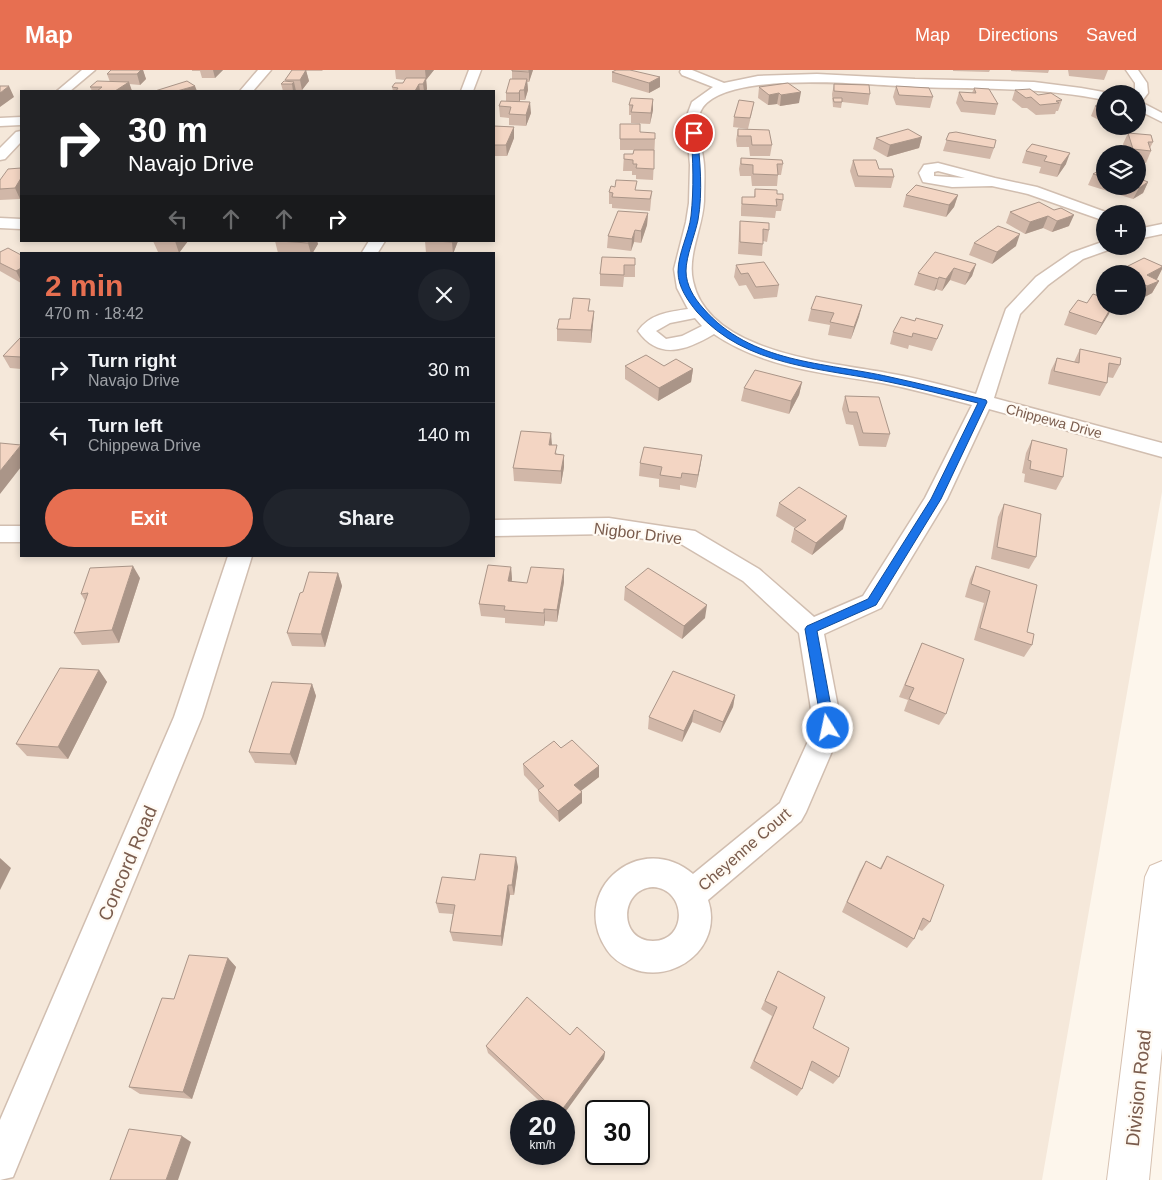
<!DOCTYPE html>
<meta charset="utf-8">
<style>
:root{--surface:#171b24;--page:#20242c;--text:#f1f3f6;--muted:#9ea1a6;--line:#363941;--accent:#e76f51}
body{margin:0;font-family:Arial,sans-serif;background:var(--page);color:var(--text);height:100vh;display:flex;flex-direction:column;font-size:19px;white-space:nowrap}
*{box-sizing:border-box;margin:0}
p{font-size:16px;color:var(--muted)}
.icon{flex:none;width:28px;height:28px;fill:none;stroke:currentColor;stroke-width:2;stroke-linecap:round;stroke-linejoin:round}
.map{position:relative;flex:1;overflow:hidden}
.side{position:absolute;left:20px;top:182px;width:475px;height:305px;display:flex;flex-direction:column;background:var(--surface);border-radius:0px;box-shadow:0 2px 8px #0003}
.side>*{flex:none}
.hud{position:absolute;left:20px;top:20px;width:475px;height:152px;border-radius:0px;box-shadow:0 2px 8px #0003;background:#202124;color:#fff;overflow:hidden}
.tools{position:absolute;left:1096px;top:15px;display:grid;gap:10px}
.tools a{display:grid;place-items:center;width:50px;height:50px;border-radius:50%;background:var(--surface);box-shadow:0 2px 8px #0003;font-size:25px}
.speed{position:absolute;left:510px;top:1030px;display:flex;gap:10px;font-size:25px;font-weight:700;text-align:center}
.speed>*{display:grid;place-content:center;width:65px;height:65px;border-radius:50%;background:var(--surface);box-shadow:0 2px 8px #0003;line-height:1}
.speed small{font-size:12px;font-weight:400}
.speed .limit{border:2px solid #111;border-radius:8px;background:#fff;color:#111}
.pin{position:absolute;display:grid;place-items:center;width:42px;height:42px;color:#fff;margin:-21px;border:2px solid #fff;border-radius:50%;box-shadow:0 1px 5px #0007}
.me{position:absolute;width:55px;margin:-28px;rotate:350deg;stroke-linejoin:round;filter:drop-shadow(0 0 4px #0008)}
.turn{display:flex;align-items:center;gap:18px;height:105px;padding:0 25px;font-size:22px}
.turn .icon{width:65px;height:65px;stroke-width:2.5}
.turn b{display:block;font-size:35px;line-height:42px}
.lanes{display:flex;align-items:center;height:48px;padding:0 25px;background:#0003;justify-content:center;gap:25px;direction:ltr}
.lanes .off{opacity:.35}
.round{display:grid;place-items:center;flex:none;width:52px;height:52px;border-radius:26px;background:var(--page)}
.summary{display:flex;align-items:center;justify-content:space-between;height:85px;padding:0 25px}
h1{font-size:30px;font-weight:600;line-height:38px;color:var(--accent)}
.action{display:flex;gap:10px;margin-top:auto;padding:10px 25px}
.action a{flex:1;height:58px;border-radius:30px;background:var(--accent);color:#fff;font-size:20px;font-weight:600;line-height:58px;text-align:center}
.action a+a{background:var(--page);color:var(--text)}
ul{padding:0;list-style:none}
li{display:flex;align-items:center;gap:15px;height:65px;padding:0 25px;border-top:1px solid var(--line)}
li div{flex:1}
li b{display:block;font-size:19px}
li em{font-style:normal}
header{display:flex;align-items:center;gap:30px;box-sizing:border-box;height:70px;padding:0 25px;background:var(--accent);color:#fff}
header strong{font-size:24px}
nav{display:flex;gap:28px;margin-inline-start:auto;font-size:18px}
.map>svg:first-child{display:block}
.residential{fill:#f5e8da;fill-rule:evenodd}
.lines{fill:none;stroke-linecap:round;stroke-linejoin:round}
.street-casing{stroke:#d1beb0;stroke-width:3}
.secondary-casing{stroke:#d6c0b0;stroke-width:2}
.street{fill:#fff;fill-rule:evenodd}
.secondary{fill:#fff;fill-rule:evenodd}
.wall{fill:#d1b7a8}
.shaded-wall{fill:#aa9588}
.building{fill:#f3d5c3;stroke:#aa9588}
.route{fill:#1a73e8;stroke:#114b97}
.labels{text-anchor:middle;stroke-width:4.5;stroke-linejoin:round;paint-order:stroke}
.far-street-label{font-size:14px;fill:#7a5c4d;stroke:#fffaf3}
.street-label{font-size:16px;fill:#7a5c4d;stroke:#fffaf3}
.near-street-label{font-size:19px;fill:#7a5c4d;stroke:#fffaf3}
</style>
<header>
<strong>Map</strong>
<nav><a>Map</a><a>Directions</a><a>Saved</a></nav>
</header>
<div class="map">
<svg width="1162" height="1110" viewBox="0 0 1162 1110">
<rect width="100%" height="100%" fill="#fdf6ec"/>
<path class="residential" d="M0,0H1162V422L1042,1110H0ZM21,21H494V171H21ZM1105,24H1138V56H1105ZM1105,84H1138V116H1105ZM1105,144H1138V176H1105ZM21,184H494V486H21ZM1105,204H1138V236H1105ZM521,1041H564V1084H521ZM596,1041H639V1084H596Z"/>
<g class="lines">
<defs>
<path id="street" d="M82,0H95L70,21H57Z
M258,0H271L253,21H240Z
M469,0H481L473,21H461Z
M681,0H692L724,13L758,6L817,4L915,9L1034,12L1081,18L1109,23L1105,24V30C1042,17 979,19 915,17C870,15 731,0 703,37C692,52 703,77 704,95C705,107 704,119 704,131C703,157 687,185 693,211C708,283 829,292 887,303C917,308 947,316 976,324L1006,239L1036,207L1071,183L1105,171V176H1113L1111,179L1083,189L1048,215L1020,244L994,328L1162,373V387L989,339L947,429L881,538L824,564L842,658L806,742L801,751L708,830C724,877 673,916 631,898C621,894 613,889 607,880C567,821 640,759 693,804L780,733L814,658L799,563L743,511L681,474L609,464L494,466V450L609,448L695,461L759,499L814,547L863,526L925,428L972,335C942,327 912,319 882,313C824,303 764,298 714,264C687,280 659,291 638,261C650,244 668,242 688,239L677,218L674,199L686,152L689,133L690,95L686,48L692,32L713,17L682,5L680,2ZM695,248L702,256L682,266L666,269L656,261L670,253ZM653,817C687,819 688,871 653,871C618,871 619,819 653,817Z
M1126,0H1138L1147,13L1148,23L1142,31H1139L1162,43V52L1138,40V24H1135V13Z
M21,47V55L0,56V48Z
M21,61V72L5,89L0,90V78L16,62Z
M938,93L995,108L1037,117L1111,144H1105V151L1028,124L992,116L952,117L923,112L919,103L924,95ZM938,101L965,108L934,106V102Z
M0,148L21,149V159L0,158Z
M1162,154V164L1138,169V159Z
M369,171H385L377,184H361Z
M0,456H21V472H0Z
M228,486H252L202,647L13,1107L0,1110V1050L174,647Z"/>
<path id="secondary" d="M1162,791V978L1149,1110H1107L1145,807L1150,796Z"/>
</defs>
<use href="#street" class="street-casing"/>
<use href="#secondary" class="secondary-casing"/>
<use href="#street" class="street"/>
<use href="#secondary" class="secondary"/>
</g>
<path class="wall" d="M111,0H143L146,9L140,15L129,14L132,21H92L90,17L110,12L107,4Z
M192,0H223L215,8H202L200,1H192Z
M292,0H323L322,1H306L309,11L302,20H296V21H283L281,14L286,11L285,10Z
M395,0H434L426,10L427,19L426,21H393L392,17L403,13L405,10L396,9Z
M533,0L529,12H527L528,20L525,30H520V32L531,43L526,56L509,55V48L500,47L499,36L506,31V23L512,9V1Z
M630,0L660,17L649,23L612,12V2Z
M953,0H990L989,2L953,1Z
M1011,0H1049L1048,3L1011,1Z
M1068,0H1108L1104,10L1069,6Z
M788,13L799,33L780,36L777,34L768,35L758,28L759,17Z
M834,14L870,24L868,35L842,32L841,38L833,37L832,24Z
M896,16L933,27L930,38L896,35L893,27Z
M974,18L998,34L995,45L961,42L956,33L959,22L972,23Z
M1015,20L1038,25L1062,30L1058,41H1056L1055,44L1036,45L1027,38H1022L1012,30Z
M653,29V40L650,54L631,53V45H629V35Z
M754,32L752,42L748,59L733,57L734,47Z
M1105,34V53L1091,46L1095,36Z
M620,54L655,69L653,110L636,109V105H632V101H623L624,84H633L634,80H620Z
M494,56L514,57V68L507,86H494Z
M1111,56H1134L1133,58L1120,61Z
M738,59L772,75L770,86H750L749,77H737L736,70Z
M949,63L994,78L990,89L943,81Z
M1128,63L1153,72L1150,78L1151,81L1146,93L1138,92V84H1126L1123,74Z
M922,67L919,78L887,87L873,79L876,68Z
M1032,74L1066,94L1057,107L1039,103L1041,97L1022,93L1026,81Z
M741,88L783,94L781,105H778L777,116H752L751,106H740L739,99Z
M853,90L879,99L894,107L891,118L855,117L850,101Z
M1105,97V116H1138L1148,112L1143,123L1133,129L1088,115L1093,104Z
M21,98V128L20,129L0,130V110Z
M755,119L777,124L783,130L781,141H776L775,148L741,146V138L742,127H754Z
M637,120L652,121L650,141L612,138V134H609V122Z
M906,125H958L954,137L946,147L903,137Z
M1039,132L1069,156L1052,162L1043,158L1025,164L1006,153L1010,142Z
M648,143L647,155L641,173L634,172L631,181L607,178L608,166Z
M740,151L769,160L767,172L763,171L762,186L738,184L739,163Z
M153,171H188L179,183L158,182Z
M275,171H317L318,174L312,184H292L278,183Z
M425,171H458L453,184L426,183Z
M974,173L1016,176L992,194L969,185Z
M0,182L21,185V213L0,201Z
M635,188V207H624L623,217L600,216V204Z
M1144,188L1162,196V199L1157,209H1156L1159,211L1152,223L1141,229L1138,227V204H1115L1116,202Z
M976,194L972,206L965,215L950,210L942,221L936,219L934,221L914,215L918,203Z
M736,195L779,215L777,227L754,229L746,215L739,216L734,207Z
M1087,233L1105,236H1113L1096,265L1064,255L1069,242Z
M862,235L851,269L828,265L830,255L808,251L811,239Z
M590,241H594L593,254L591,273L557,271V259L570,249Z
M915,251L938,267L932,281L909,275L908,279L890,274L893,262Z
M21,267V299L10,298L3,286Z
M1080,279L1120,295L1113,308L1107,307V313L1100,326L1048,314L1051,300L1057,288L1074,292Z
M625,296H664L693,299L691,312L658,331L625,309Z
M802,312L799,325L789,344L741,331L744,318Z
M845,326L890,364L886,377L859,376L853,355L846,354L842,339Z
M1032,370L1063,407L1056,420L1024,412L1025,404L1022,403L1026,383Z
M552,375L557,384L564,385V397L561,414L514,411L513,398Z
M702,385L696,418L680,415V420L659,417V409L639,406L640,393Z
M779,433L843,459L812,485L791,472L794,459L795,458L776,446Z
M1004,434L1036,487L1029,499L991,489L998,447Z
M976,496L1032,575L1024,587L974,570L984,533L965,527L970,509Z
M511,497L512,512L527,513L564,512L557,552L545,551L544,556L505,553V548L481,546L479,534Z
M338,503L342,516L325,577L292,576L287,563Z
M140,508L119,573L82,575L74,563L85,531L81,524Z
M625,517L705,548L682,569L624,530Z
M922,573L946,644L939,655L904,641L908,630L899,627Z
M99,600L107,612L68,689L27,686L16,674Z
M312,614L316,626L296,695L255,693L249,682Z
M735,625L733,637L720,663L692,652L682,672L648,659L649,647Z
M561,678L599,696V707L581,721L582,722V733L559,752L539,731L538,720L524,705L523,694Z
M887,786L930,852L922,861L918,859L914,869L907,878L842,842L860,801L866,791L880,798Z
M518,797L514,825H510L502,876L453,871L450,862L453,844L439,843L436,833L475,810Z
M228,888L236,897L192,1029L140,1024L129,1017Z
M778,901L813,958L839,1007L833,1014L809,1000L802,1019L797,1026L750,998L772,946L761,939Z
M486,976L605,982L604,989L564,1041H550L488,983Z"/>
<path class="shaded-wall" d="M141,0H143L146,9L140,15L137,4Z
M213,0H223L215,8Z
M306,0L309,11L302,20L300,10Z
M425,0H434L426,10Z
M529,0H533L529,12Z
M660,7V17L649,23V13Z
M426,8L427,19L426,21H424L423,14Z
M527,9L528,20L525,30L524,20Z
M129,12L132,21H115Z
M294,12L296,21H293L292,14Z
M419,14L420,21H415Z
M9,16L14,27L0,37V23Z
M195,16L197,21H177Z
M520,20V30L519,34V23Z
M801,22L799,33L780,36L781,25Z
M779,23L777,34L768,35L769,25Z
M653,29V40L650,54L651,43Z
M530,32L531,43L526,56V45Z
M1122,56H1134L1133,58L1120,61Z
M514,57V68L507,86L506,75Z
M922,67L919,78L887,87L890,75Z
M1070,83L1066,94L1057,107L1061,95Z
M21,108V128L20,129L15,118Z
M1148,112L1143,123L1133,129L1139,118Z
M958,125L954,137L946,147L949,135Z
M648,143L647,155L641,173V161Z
M1074,145L1069,156L1052,162L1057,151Z
M1048,146L1043,158L1025,164L1030,152Z
M635,160L634,172L631,181L632,169Z
M1020,164L1016,176L992,194L997,182Z
M175,171H188L179,183Z
M309,171H317L318,174L312,184H311L308,173Z
M452,171H458L453,184L452,172Z
M976,194L972,206L965,215L970,203Z
M1162,197V199L1157,209L1144,215L1147,205Z
M21,198V211L16,201Z
M954,198L950,210L942,221L946,209Z
M939,207L936,219L934,221L938,209Z
M1159,211L1152,223L1141,229L1147,216Z
M862,235L859,247L851,269L854,257Z
M1112,236L1109,244L1096,265L1102,253Z
M594,241L593,254L591,273V260Z
M693,299L691,312L658,331L659,318Z
M802,312L799,325L789,344L791,331Z
M551,363L552,375H549Z
M21,375V397L0,424V401Z
M564,385V397L561,414V401Z
M702,385L700,398L696,418L698,405Z
M847,446L843,459L812,485L816,473Z
M133,496L140,508L119,573L112,560Z
M511,497L512,509L509,524L508,511Z
M564,499V512L557,552V540Z
M338,503L342,516L325,577L321,564Z
M707,535L705,548L682,569L684,556Z
M544,539L545,551L544,556Z
M99,600L107,612L68,689L58,677Z
M312,614L316,626L296,695L290,684Z
M735,625L733,637L720,663L723,652Z
M694,640L692,652L682,672L684,661Z
M599,696V707L574,726V715Z
M582,722V733L559,752L558,741Z
M516,787L518,797L514,825L512,815Z
M0,788L11,798L0,820Z
M508,815L510,825L502,876L501,866Z
M228,888L236,897L192,1029L183,1022Z
M605,982L604,989L564,1044V1041H561Z
M182,1066L191,1072L178,1110H166Z"/>
<path class="building" d="M111,0H141L137,4H107Z
M292,0H306L300,10H285Z
M512,0H529V2L512,1Z
M616,0H630L660,7L649,13L612,2Z
M406,8H426L423,14H419L415,21H396L398,18L392,17L395,13H403Z
M510,9H527L524,20H520L519,23H506Z
M97,11L129,12L115,21H97L102,17H90Z
M187,11L195,16L177,21H155Z
M284,11L294,12L292,14H281Z
M788,13L801,22L781,25L779,23L769,25L759,17Z
M834,14L869,15L870,24L834,21Z
M0,16H9L0,23Z
M896,16L929,18L933,27L899,25Z
M974,18L989,19L998,34L964,31L959,22L976,23Z
M1030,19L1038,25L1051,23L1062,30L1056,31L1059,33L1040,35L1031,27L1026,28L1015,20Z
M631,28L653,29L651,43L631,42L633,35H629Z
M833,28H842V32H834Z
M739,30L754,32L750,48L734,47Z
M501,31L530,32L526,45L509,44L511,37L499,36Z
M1105,34V40L1095,36Z
M620,54H640V62L655,63V69H620Z
M494,56L514,57L506,75H494Z
M738,59L769,60L772,75H752L751,66H738Z
M908,59L922,67L890,75L876,68Z
M956,62L996,70L994,78L946,70L949,63Z
M1128,63L1151,65L1153,72H1148L1151,81L1133,79Z
M1032,74L1070,83L1061,95L1044,91L1047,86L1026,81Z
M634,80H654V99L636,98L637,94H633V90L624,89V84H633Z
M741,88L782,90L783,94H777L778,105L753,104V95L741,94Z
M853,90H876L879,99H892L894,107L858,106Z
M1105,97V107L1093,104Z
M21,98V108L15,118L0,119V110L8,99Z
M1138,108L1148,112L1139,118L1134,116H1138Z
M616,110L637,111L635,120L652,121L650,129L612,127L613,123L609,122L611,116L615,117Z
M916,115L958,125L949,135L906,125Z
M755,119L777,120V124H783V130L776,129L777,136L742,134V127H755Z
M1039,132L1054,140L1061,138L1074,145L1057,151L1048,146L1030,152L1010,142Z
M618,141L648,143L641,161L635,160L632,169L608,166Z
M740,151L769,153V160L763,159V174L740,172Z
M998,156L1020,164L997,182L974,173Z
M279,171H309L308,173Z
M434,171H452V172Z
M8,178L21,185V198L16,201L0,193V182Z
M935,182L976,194L970,203L954,198L946,209L939,207L938,209L918,203Z
M602,187L635,188V195H624V205L600,204Z
M1144,188L1162,196V197L1147,205L1159,211L1147,216L1138,212V204H1120L1116,202Z
M764,192L779,215L756,217L748,203L741,204L736,195Z
M1093,224L1105,228V236H1112L1102,253L1069,242L1078,230L1087,233Z
M816,226L862,235L854,257L830,252L834,243L811,239Z
M573,228L590,229L588,241H594L591,260L557,259L559,249H570Z
M901,247L915,251L916,248L943,255L937,269L913,263L912,267L893,262Z
M21,267V287L3,286Z
M1080,279L1121,288L1120,295L1109,293L1107,313L1054,301L1057,288L1079,293Z
M646,285L664,296L676,289L693,299L659,318L625,296Z
M755,300L802,312L791,331L744,318Z
M845,326L879,327L890,364L863,363L857,342H849Z
M521,361L551,363L549,375H557L555,384L564,385L561,401L513,398Z
M1032,370L1067,379L1063,407L1030,399L1031,391L1028,390Z
M0,373L21,375L0,401Z
M644,377L702,385L698,405L682,403L681,408L660,405L662,397L640,393Z
M799,417L847,446L816,473L794,459L806,450L779,433Z
M1004,434L1041,444L1036,487L997,477Z
M488,495L511,497L508,511L527,513L531,497L564,499L557,540L544,539V543L504,540L505,536L479,534Z
M133,496L112,560L74,563L88,523L81,524L90,498Z
M976,496L1037,515L1027,562L1034,564L1032,575L980,558L990,521L971,514Z
M648,498L707,535L684,556L625,517Z
M309,502L338,503L321,564L287,563L300,523L303,522Z
M922,573L964,589L946,644L909,629L914,618L905,615Z
M60,598L99,600L58,677L16,674Z
M673,601L735,625L723,652L694,640L684,661L649,647Z
M272,612L312,614L290,684L249,682Z
M572,670L599,696L574,715L582,722L558,741L538,720L544,716L523,694L554,671L561,678Z
M480,784L516,787L512,815H508L501,866L450,862L455,835L436,833L442,807L475,810Z
M887,786L944,815L930,852L923,848L914,869L847,832L866,791L881,799Z
M189,885L228,888L183,1022L129,1017L162,928L174,929Z
M778,901L825,927L813,958L849,978L839,1007L812,991L802,1019L754,991L777,937L765,931Z
M527,927L570,965L577,957L605,982L561,1041H556L486,976Z
M129,1059L182,1066L166,1110H110Z"/>
<path class="route" d="M694,61L697,63C700,90 703,122 698,150C695,165 686,186 686,201C686,215 694,228 703,238C751,294 824,292 890,307C922,314 954,322 986,330L987,332L941,429L876,535L817,561L835,658L833,662L828,663L824,662L822,658L805,559L807,556L868,529L931,429L978,333C948,326 919,318 889,312C823,298 745,297 697,242C688,231 678,217 678,202C678,183 689,164 691,146C694,118 693,90 691,63Z"/>
<g class="labels">
<g class="far-street-label">
<text transform="translate(1054 351) rotate(15)" y="5">Chippewa Drive</text>
</g>
<g class="street-label">
<text transform="translate(638 463) rotate(7)" y="6">Nigbor Drive</text>
<text transform="translate(744 779) rotate(-41)" y="6">Cheyenne Court</text>
</g>
<g class="near-street-label">
<text transform="translate(127 793) rotate(-67)" y="7">Concord Road</text>
<text transform="translate(1138 1018) rotate(-84)" y="7">Division Road</text>
</g>
</g>
</svg>
<div class="tools">
<a><svg class="icon" aria-label="search" viewBox="0 0 24 24"><circle cx="10" cy="10" r="6"/><path d="M15 15l6 6"/></svg></a>
<a><svg class="icon" aria-label="layers" viewBox="0 0 24 24"><path d="M12 4l9 5-9 5-9-5zM3 14l9 5 9-5"/></svg></a>
<a>+</a>
<a>−</a>
</div>
<div class="speed"><div>20<small>km/h</small></div><div class="limit">30</div></div>
<div class="pin" style="left:694px;top:63px;background:#d93025"><svg class="icon" aria-label="arrive" viewBox="0 0 24 24"><path d="M6 21V4h12l-3 4 3 4H6"/></svg></div>
<svg class="me" style="left:828px;top:658px" viewBox="-20 -20 40 40"><circle r="17" fill="#1a73e8" stroke="#fff" stroke-width="3"/><path d="M0-11L8 9 0 5-8 9z" fill="#fff"/></svg>
<div class="hud">
<div class="turn"><svg class="icon" aria-label="right" viewBox="0 0 24 24"><path d="M7 20v-9h11M14 6l5 5-5 5"/></svg><div><b>30 m</b>Navajo Drive</div></div>
<div class="lanes"><svg class="icon off" aria-label="left" viewBox="0 0 24 24"><path d="M17 20v-9H6M10 6l-5 5 5 5"/></svg><svg class="icon off" aria-label="ahead" viewBox="0 0 24 24"><path d="M12 20V5M6 11l6-6 6 6"/></svg><svg class="icon off" aria-label="ahead" viewBox="0 0 24 24"><path d="M12 20V5M6 11l6-6 6 6"/></svg><svg class="icon" aria-label="right" viewBox="0 0 24 24"><path d="M7 20v-9h11M14 6l5 5-5 5"/></svg></div>
</div>
<section class="side">
<div class="summary"><div><h1>2 min</h1><p>470 m · 18:42</p></div><a class="round"><svg class="icon" aria-label="close" viewBox="0 0 24 24"><path d="M6 6l12 12M18 6L6 18"/></svg></a></div>
<ul>
<li><svg class="icon" aria-label="right" viewBox="0 0 24 24"><path d="M7 20v-9h11M14 6l5 5-5 5"/></svg><div><b>Turn right</b><p>Navajo Drive</p></div><em>30 m</em></li>
<li><svg class="icon" aria-label="left" viewBox="0 0 24 24"><path d="M17 20v-9H6M10 6l-5 5 5 5"/></svg><div><b>Turn left</b><p>Chippewa Drive</p></div><em>140 m</em></li>
</ul>
<div class="action"><a>Exit</a><a>Share</a></div>
</section>
</div>
